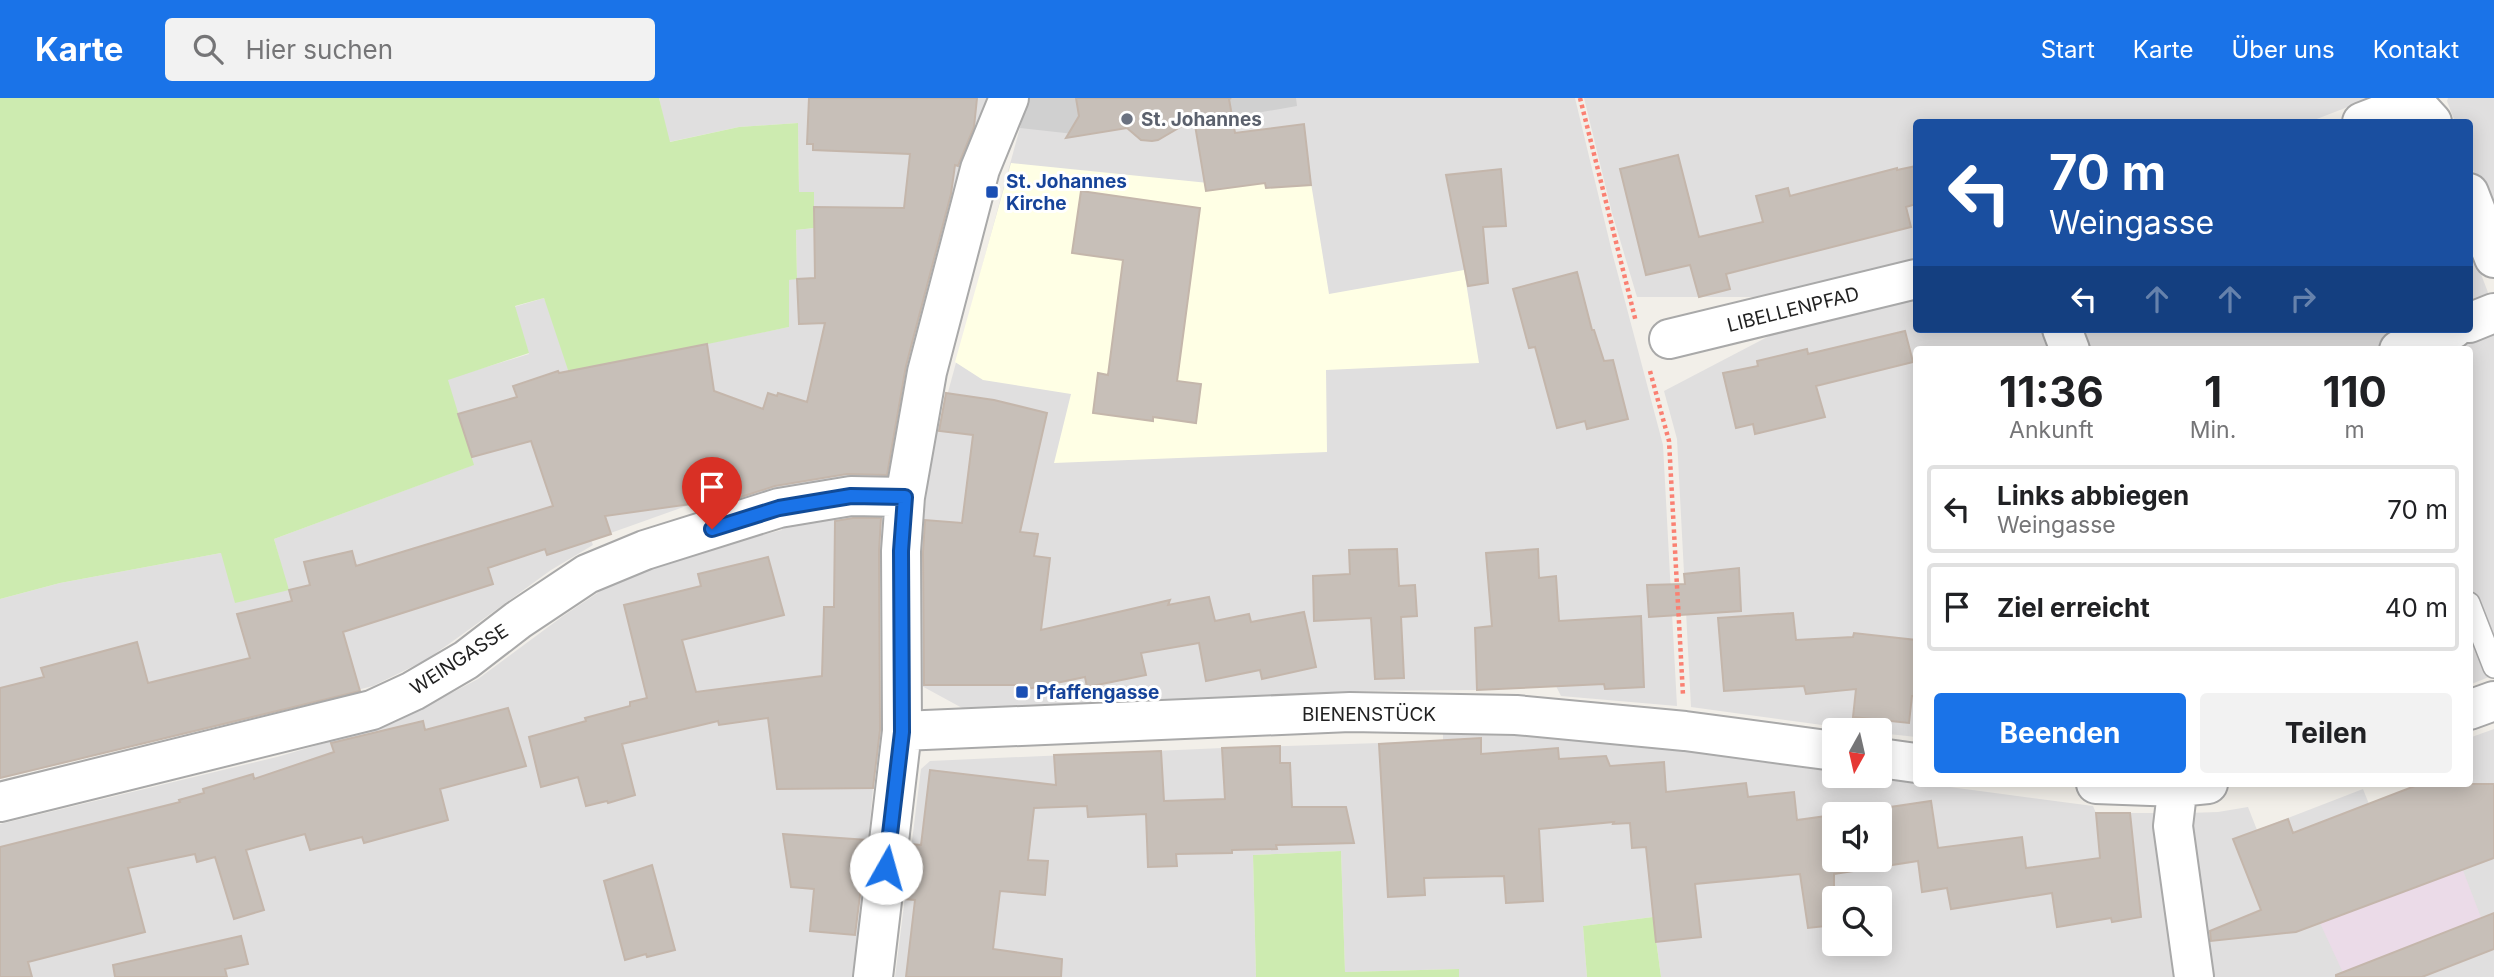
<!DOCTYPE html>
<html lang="de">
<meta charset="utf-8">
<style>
:root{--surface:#fff;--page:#f2f2f2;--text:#202124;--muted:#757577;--line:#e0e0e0;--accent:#1a73e8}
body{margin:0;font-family:Inter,sans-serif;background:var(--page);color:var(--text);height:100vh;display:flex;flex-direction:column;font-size:26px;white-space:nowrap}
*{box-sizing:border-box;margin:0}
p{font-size:23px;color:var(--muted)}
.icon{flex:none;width:38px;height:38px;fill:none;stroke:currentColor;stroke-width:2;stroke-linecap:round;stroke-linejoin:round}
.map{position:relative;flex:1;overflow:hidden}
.sheet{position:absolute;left:1913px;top:248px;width:560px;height:441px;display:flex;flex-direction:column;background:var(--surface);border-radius:7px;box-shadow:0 4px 18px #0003}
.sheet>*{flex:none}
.top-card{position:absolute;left:1913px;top:21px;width:560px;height:214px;border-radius:7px;box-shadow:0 4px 18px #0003;background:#1a4fa0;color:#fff;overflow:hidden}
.needle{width:46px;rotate:188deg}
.tools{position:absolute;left:1822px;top:620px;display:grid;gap:14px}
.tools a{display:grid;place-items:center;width:70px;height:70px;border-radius:7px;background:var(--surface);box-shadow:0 4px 18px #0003;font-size:35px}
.pin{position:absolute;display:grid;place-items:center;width:60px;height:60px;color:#fff;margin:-72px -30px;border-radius:50% 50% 50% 0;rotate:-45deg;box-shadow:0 0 7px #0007}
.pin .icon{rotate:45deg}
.me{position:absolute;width:77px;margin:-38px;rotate:7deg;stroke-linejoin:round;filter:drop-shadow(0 0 5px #0008)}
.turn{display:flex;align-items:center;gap:24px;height:147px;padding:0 21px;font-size:32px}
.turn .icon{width:91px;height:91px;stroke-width:2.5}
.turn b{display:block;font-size:49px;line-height:60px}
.lanes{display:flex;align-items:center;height:66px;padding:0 21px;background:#0003;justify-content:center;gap:35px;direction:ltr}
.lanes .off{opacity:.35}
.eta{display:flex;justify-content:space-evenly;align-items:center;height:119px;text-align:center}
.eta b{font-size:42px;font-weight:700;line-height:49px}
.button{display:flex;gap:14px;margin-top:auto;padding:14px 21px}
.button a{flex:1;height:80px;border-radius:7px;background:var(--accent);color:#fff;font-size:28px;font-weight:700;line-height:80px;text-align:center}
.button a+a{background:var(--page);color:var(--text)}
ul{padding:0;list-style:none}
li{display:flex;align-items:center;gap:21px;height:88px;margin:0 14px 10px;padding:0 7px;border:4px solid var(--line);border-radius:7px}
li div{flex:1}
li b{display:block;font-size:26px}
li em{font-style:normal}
header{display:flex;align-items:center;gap:42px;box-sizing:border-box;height:98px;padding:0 35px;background:var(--accent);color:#fff}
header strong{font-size:33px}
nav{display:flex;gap:38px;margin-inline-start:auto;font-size:24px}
.search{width:490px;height:63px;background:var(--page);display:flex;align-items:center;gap:18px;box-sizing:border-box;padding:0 24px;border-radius:7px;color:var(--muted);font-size:26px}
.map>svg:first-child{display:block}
.residential{fill:#e0dfdf;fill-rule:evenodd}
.industrial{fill:#ebdbe8}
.education{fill:#ffffe5}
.religious{fill:#d0d0d0}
.grass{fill:#cdebb0}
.building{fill:#c7bfb8;stroke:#c4b6ab;stroke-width:2}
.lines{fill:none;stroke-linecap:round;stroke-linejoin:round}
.lane-casing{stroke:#a9a9a9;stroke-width:24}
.street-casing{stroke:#a9a9a9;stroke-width:42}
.path{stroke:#fa8072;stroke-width:4.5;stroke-dasharray:3.5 3.5;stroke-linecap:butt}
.lane{stroke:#fff;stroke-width:21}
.street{stroke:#fff;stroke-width:38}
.route-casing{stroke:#114b97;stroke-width:18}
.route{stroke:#1a73e8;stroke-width:12}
.worship-dot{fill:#6b7280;stroke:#fff;stroke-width:2.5}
.transit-dot{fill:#1a4fb4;stroke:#fff;stroke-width:2.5}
.labels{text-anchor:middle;stroke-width:6;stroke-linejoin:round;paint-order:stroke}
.worship-label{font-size:19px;font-weight:bold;fill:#5b616d;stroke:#fff;text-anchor:start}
.transit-label{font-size:19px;font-weight:bold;fill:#164399;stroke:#fff;text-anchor:start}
.street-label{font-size:19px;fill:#222;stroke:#fff}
</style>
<header>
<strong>Karte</strong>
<div class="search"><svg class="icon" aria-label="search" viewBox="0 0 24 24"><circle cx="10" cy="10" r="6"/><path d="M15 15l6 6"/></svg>Hier suchen</div>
<nav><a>Start</a><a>Karte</a><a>Über uns</a><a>Kontakt</a></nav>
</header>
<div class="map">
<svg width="2494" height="879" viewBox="0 0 2494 879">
<rect width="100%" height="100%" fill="#f2efe9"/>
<path class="residential" d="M659,0H986L984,20L930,180L885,387L846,384L692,406L591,442L593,447L551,472L453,543L426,562L373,588L0,681V501L60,485L221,455L288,492L274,441L473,367L447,281L529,256L514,209L544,200L576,272L789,229V182L797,180L796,132L814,130L799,94L798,25L739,29L669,44Z
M1028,0H1575L1612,154L1663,347L1677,608L1561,598L1556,588L1477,592L1355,593L964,611L920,587V448L932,353Z
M1584,0H2371L2309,24H1916V162L1766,199H1637L1612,115Z
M2448,0H2494V126L2469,62V24H2455L2447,3Z
M2469,145L2494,210V577L2469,587V252H2086L2077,231H2469Z
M1916,199V231H2045L2053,252H1916V639L1880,635V632H1859L1691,609L1677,341L1664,293L1773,236Z
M884,412L879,510L881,664L875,667L864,795L852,879H0V726L277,659L396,624L478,581L563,518L602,492L626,480L678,458L782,432V421Z
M2494,631V879H2200L2188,715L2218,714L2248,709L2257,732L2363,691L2369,706L2469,686V640Z
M1443,636L1518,638L1625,645L1834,674V677H1860L2093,708L2096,715H2159L2180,879H1661L1653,819L1583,828L1587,879H1459L1458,871L1345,874L1341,753L1253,757L1256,879H895L921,671L930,663L1222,650L1443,643ZM1834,716H1880V761H1834ZM1834,800H1880V845H1834Z"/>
<path class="industrial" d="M2430,686L2493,851L2345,879L2320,825Z"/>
<path class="education" d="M1011,65L1238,88L1265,85L1266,90L1283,89V82L1310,79L1329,196L1464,172L1479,265L1326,272L1327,354L1054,365L1071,296L983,282L955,264Z"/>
<path class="religious" d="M1028,0H1296L1297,8L1193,26L1191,19L1158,42L1149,43L1135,38L1128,30L1083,37L1020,30Z"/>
<path class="grass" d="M0,0H659L670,44L739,29L798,25L799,94H814V130L796,132L797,181L789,182V229L569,275L544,200L515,208L529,255L448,282L474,367L274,441L289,492L235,505L221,455L60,485L0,501Z
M1341,753L1345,874L1459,871V879H1256L1253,757Z
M1653,819L1661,879H1587L1583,828Z"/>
<path class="building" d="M809,0H977L974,29L958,68L955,67L951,96L906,268L887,377L847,376L775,388L741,399L605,418L611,436L547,457L545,451L488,470L493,486L343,534L360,593L0,680V590L44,579L41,570L137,544L148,585L250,560L237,516L292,503L289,492L310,487L304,464L352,453L356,468L553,408L531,343L472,359L458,316L517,299L513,288L558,273L559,275L707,246L714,293L763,311L768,295L777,298L778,295L807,304L825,225L799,226L797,181L815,180L814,109L904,110L910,56L813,52V46H807Z
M1076,0H1231L1229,1L1235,35L1304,26L1311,87L1266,90L1265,85L1206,93L1194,21L1158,42L1152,43L1141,42L1127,30L1066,40L1079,18Z
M1678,57L1699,139L1763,124L1756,98L1788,90L1790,98L1897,70V72L1916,68V106L1906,109L1911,129L1726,176L1730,191L1699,199L1690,167L1646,177L1620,71Z
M1501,71L1506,128L1483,129L1488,185L1468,188L1446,77Z
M1081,93L1200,110L1177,283L1201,286L1196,325L1153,319V323L1093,315L1098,275L1108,277L1123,162L1072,155Z
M1577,174L1592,232H1594L1604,263L1613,262L1628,321L1587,331L1585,323L1557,330L1535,249L1529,250L1513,191Z
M1905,233L1913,264L1816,288L1825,319L1755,336L1753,326L1736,330L1723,275L1758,268L1757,263L1807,251L1808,256Z
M946,295L994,302L1047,315L1020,434L1038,436L1034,458L1050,460L1041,532L1170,502L1168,507L1209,499L1215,523L1249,516L1251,524L1304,514L1316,569L1262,581L1260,572L1206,583L1199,545L1141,555L1146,577L1087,589L1085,579L1027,591L1026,587H924L923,454L925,422L962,425L973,337L939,333Z
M853,420H881L879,453L880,632L873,690L777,691L768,620L719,627L718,623L622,646L635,697L608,705L607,703L586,708L578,679L541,689L529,639L586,623L585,620L630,608V604L647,600L624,507L701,488L698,476L768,459L784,517L682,542L696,594L822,578L824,509H834L835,423Z
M1397,451L1399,488L1415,487L1417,518L1401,519L1404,580L1375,581L1371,520L1314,523L1313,478L1350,476L1349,452Z
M1538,451L1539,480L1556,478L1559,523L1641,518L1644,589L1605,591L1604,586L1477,592L1475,530L1492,528L1486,455Z
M1739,470L1741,513L1649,519L1647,487L1685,486L1684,476Z
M1793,515L1796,542L1853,539L1854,535L1916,542V598H1912L1909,625L1853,619L1856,591L1806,596L1804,588L1724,593L1718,520Z
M508,610L526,668L440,691L448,722L364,745L362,739L310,752L305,736L246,752L264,812L234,821L215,759L197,764L195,756L128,770L145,834L28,864L32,879H0V749L180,704L179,702L204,695L203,691L253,676L254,681L334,654L331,645L423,623L425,632Z
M1481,640V656L1558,650L1559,661L1606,658L1610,668L1664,664L1666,694L1746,685L1748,699L1794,694L1797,722L1834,717V761H1880V716H1843L1931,703L1938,750L2022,739L2026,770L2100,760L2096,715H2130L2141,819L2112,824L2111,820L2057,829L2052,795L1951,811L1947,790L1922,794L1918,763L1834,776V827L1808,830L1800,776L1695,786L1701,839L1656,844L1646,749L1632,750L1630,725L1613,726L1614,724L1539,731L1543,803L1506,805L1504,778L1424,780L1425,797L1388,799L1379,646Z
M1280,648V665H1290L1292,709H1346L1354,745L1276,747L1277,751L1232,752V755L1176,756L1177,768L1148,769L1146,716L1088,719L1087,708L1034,710L1028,762L1048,763L1045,797L1000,793L993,851L1062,861L1061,879H906L915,802L904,801L911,746L921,747L930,672L1056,687L1054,657L1161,653L1164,703L1225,701L1222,650Z
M2420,686H2494V760L2296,834L2211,843L2210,833L2261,812L2233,741L2288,721L2293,735Z
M783,736L867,742L855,837L810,833L814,791L791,789Z
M652,767L675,852L647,859L646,856L625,862L604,783Z
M2494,815V851L2422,879H2336V877Z
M241,838L248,866L225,871L227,879H115L113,867Z"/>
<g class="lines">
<defs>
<path id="lane" d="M2469,505L2494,569"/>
<path id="street" d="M2362,24L2388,14L2422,13L2432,24
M2469,95L2494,160
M2469,225L2494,215
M2062,231L2070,252
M1669,241L1916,181
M2399,252L2453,231
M2469,612L2494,603
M902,633L1350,614L1516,617L1685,633L1834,653
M1880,660L1916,665
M2096,686L2178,689L2208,686
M2178,686L2173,728L2194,879
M0,704L372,612L413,593L466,562L518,522L587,476L645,452L779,410L851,398L905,399
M873,879L902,633L901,453L905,399L927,274L980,71L1009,0"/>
</defs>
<use href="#lane" class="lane-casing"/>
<use href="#street" class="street-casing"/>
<path class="path" d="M1580,0L1636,224
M1650,273L1669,343L1683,597"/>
<use href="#lane" class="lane"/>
<use href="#street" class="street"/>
</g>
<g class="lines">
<defs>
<path id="route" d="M712,431L779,410L851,398L905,399L901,453L902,634L886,770"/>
</defs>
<use href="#route" class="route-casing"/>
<use href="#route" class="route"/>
</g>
<circle class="worship-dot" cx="1127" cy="21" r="7"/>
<g class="transit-dot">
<rect x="985" y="87" width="14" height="14" rx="3.5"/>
<rect x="1015" y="587" width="14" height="14" rx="3.5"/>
</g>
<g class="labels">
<g class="worship-label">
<text x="1141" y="28">St. Johannes</text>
</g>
<g class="transit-label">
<text x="1006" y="90">St. Johannes<tspan x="1006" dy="22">Kirche</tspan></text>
<text x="1036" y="601">Pfaffengasse</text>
</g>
<g class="street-label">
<text transform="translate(1793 211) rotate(-14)" y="7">LIBELLENPFAD</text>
<text transform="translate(459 561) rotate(-33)" y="7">WEINGASSE</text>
<text x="1369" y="623">BIENENSTÜCK</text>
</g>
</g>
</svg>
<div class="tools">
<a><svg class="needle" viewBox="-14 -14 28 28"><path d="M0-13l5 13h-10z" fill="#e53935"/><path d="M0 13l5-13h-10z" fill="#757577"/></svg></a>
<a><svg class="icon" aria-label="sound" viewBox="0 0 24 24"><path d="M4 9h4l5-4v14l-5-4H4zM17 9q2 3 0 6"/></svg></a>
<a><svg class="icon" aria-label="search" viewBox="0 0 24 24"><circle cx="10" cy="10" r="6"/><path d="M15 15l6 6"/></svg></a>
</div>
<div class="pin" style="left:712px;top:431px;background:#d93025"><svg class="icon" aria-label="arrive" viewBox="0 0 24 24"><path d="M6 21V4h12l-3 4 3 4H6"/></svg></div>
<svg class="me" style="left:886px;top:770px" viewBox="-20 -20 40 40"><circle r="19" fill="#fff"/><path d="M0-13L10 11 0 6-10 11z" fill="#1a73e8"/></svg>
<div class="top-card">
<div class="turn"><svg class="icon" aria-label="left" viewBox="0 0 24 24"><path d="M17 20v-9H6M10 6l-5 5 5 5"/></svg><div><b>70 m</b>Weingasse</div></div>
<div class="lanes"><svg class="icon" aria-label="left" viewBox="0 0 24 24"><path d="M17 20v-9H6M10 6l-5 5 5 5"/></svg><svg class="icon off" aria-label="ahead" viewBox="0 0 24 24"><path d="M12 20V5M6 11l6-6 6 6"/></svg><svg class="icon off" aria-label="ahead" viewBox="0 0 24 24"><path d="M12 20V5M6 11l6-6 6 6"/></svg><svg class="icon off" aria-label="right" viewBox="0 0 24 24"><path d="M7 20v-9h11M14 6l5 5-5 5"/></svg></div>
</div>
<section class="sheet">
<div class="eta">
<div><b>11:36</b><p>Ankunft</p></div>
<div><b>1</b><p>Min.</p></div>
<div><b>110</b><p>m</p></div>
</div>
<ul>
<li><svg class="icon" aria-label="left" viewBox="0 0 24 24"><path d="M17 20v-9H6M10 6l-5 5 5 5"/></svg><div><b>Links abbiegen</b><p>Weingasse</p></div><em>70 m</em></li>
<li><svg class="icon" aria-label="arrive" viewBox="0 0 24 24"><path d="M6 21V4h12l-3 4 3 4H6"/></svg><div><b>Ziel erreicht</b></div><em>40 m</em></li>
</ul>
<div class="button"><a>Beenden</a><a>Teilen</a></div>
</section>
</div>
